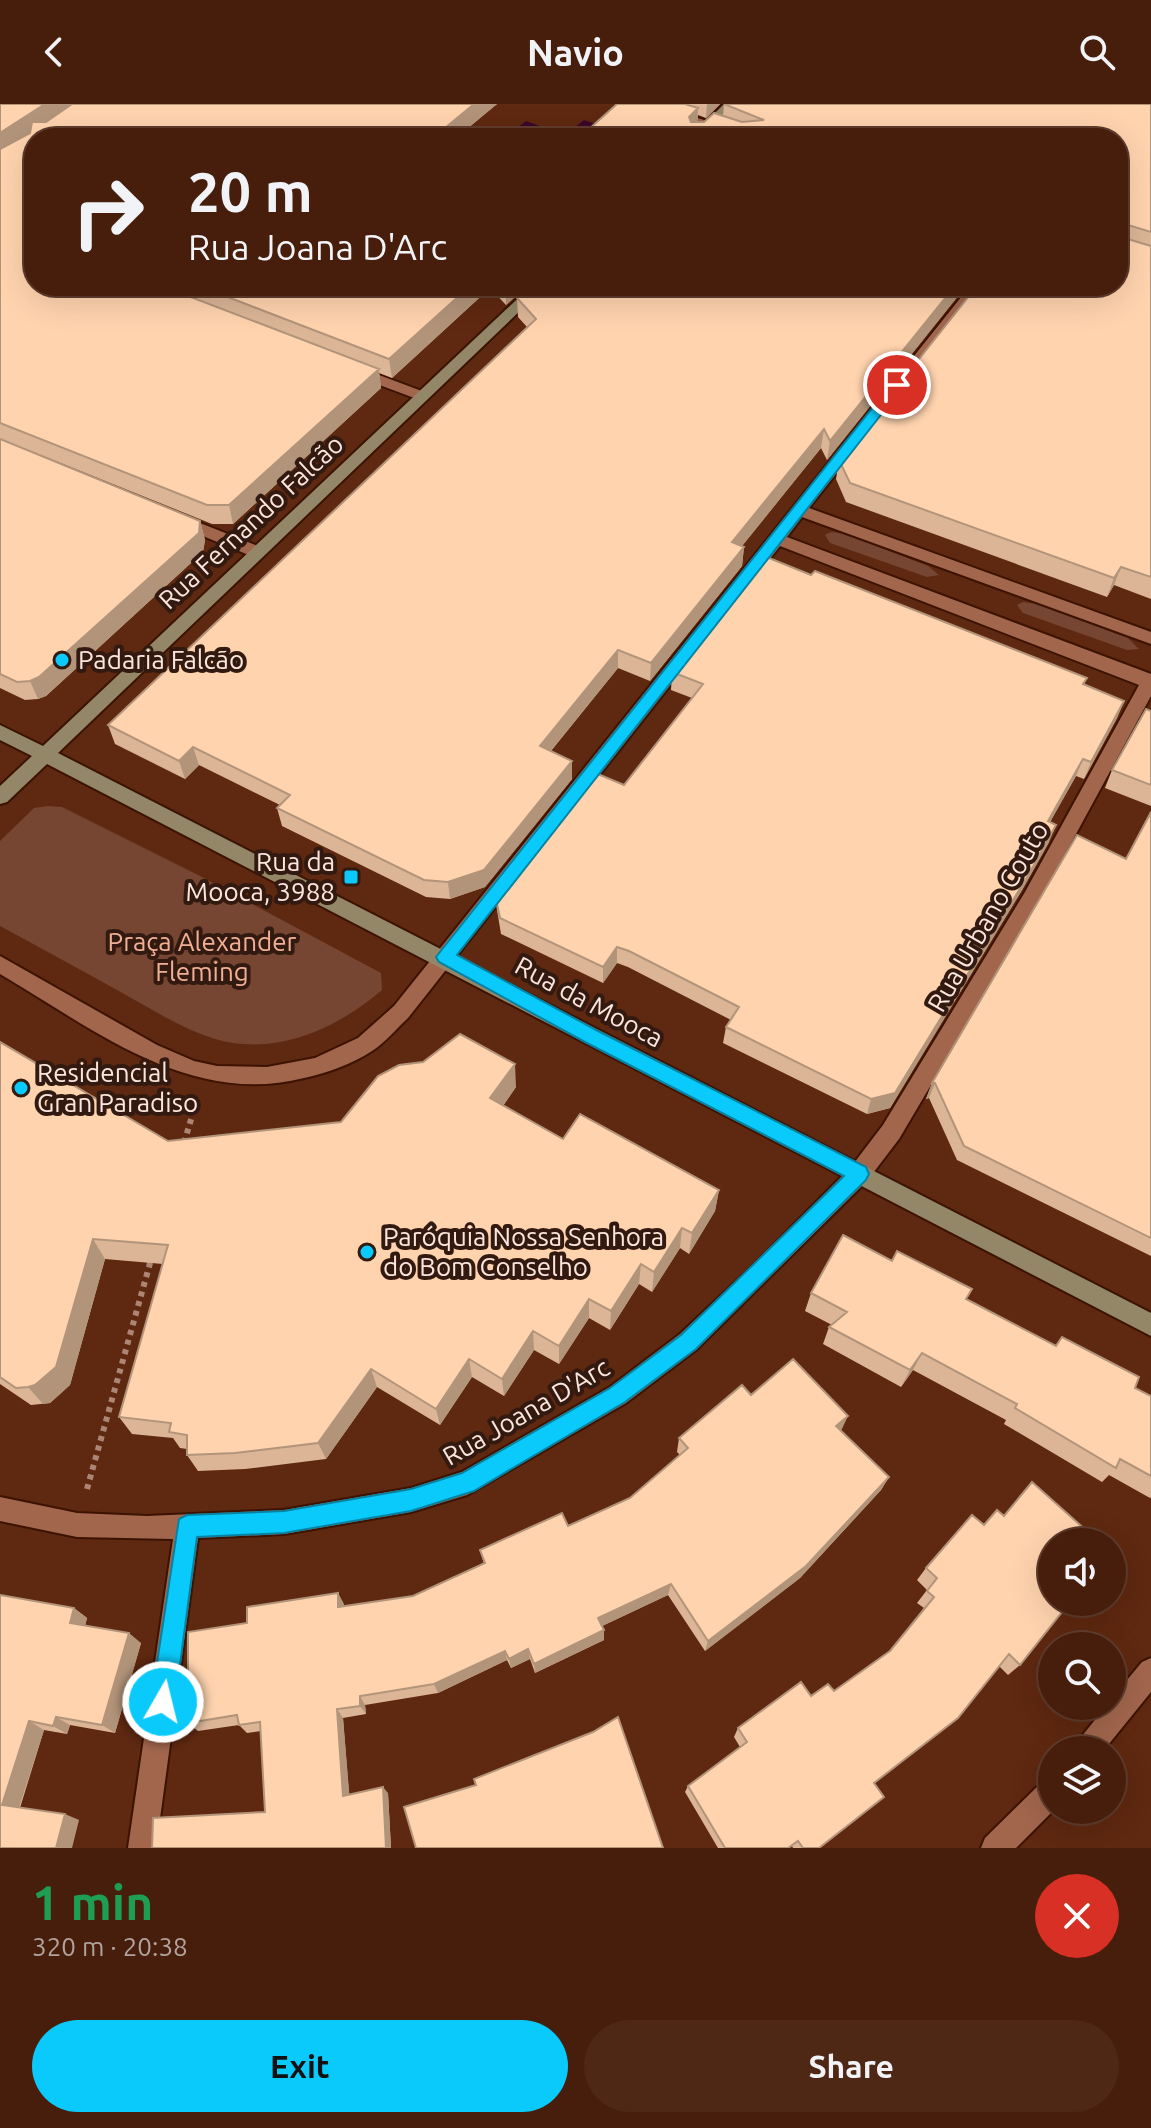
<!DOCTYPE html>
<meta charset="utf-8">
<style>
:root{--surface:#471e0c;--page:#4e2715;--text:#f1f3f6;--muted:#b0a29d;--line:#5f3c2d;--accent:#09cafa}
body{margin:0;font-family:Ubuntu,sans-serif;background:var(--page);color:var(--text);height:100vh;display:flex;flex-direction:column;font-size:30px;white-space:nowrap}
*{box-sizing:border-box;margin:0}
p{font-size:26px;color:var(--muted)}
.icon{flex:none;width:44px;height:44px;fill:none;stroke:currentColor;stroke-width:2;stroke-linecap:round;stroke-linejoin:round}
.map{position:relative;height:1744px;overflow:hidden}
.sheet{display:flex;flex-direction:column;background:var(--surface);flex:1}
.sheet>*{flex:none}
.top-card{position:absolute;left:24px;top:24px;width:1104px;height:168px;border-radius:32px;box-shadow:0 8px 32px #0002,0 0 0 2px var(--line);background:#471e0c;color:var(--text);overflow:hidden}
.controls{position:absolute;left:1038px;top:1424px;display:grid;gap:16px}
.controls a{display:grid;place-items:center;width:88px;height:88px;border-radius:50%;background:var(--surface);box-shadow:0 8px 32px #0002,0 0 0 2px var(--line);font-size:40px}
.pin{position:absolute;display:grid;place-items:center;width:68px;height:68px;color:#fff;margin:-34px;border:4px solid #fff;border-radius:50%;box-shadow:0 2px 8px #0007}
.me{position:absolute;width:88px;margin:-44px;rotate:8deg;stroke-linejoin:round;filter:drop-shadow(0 0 6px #0008)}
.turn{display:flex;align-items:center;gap:28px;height:168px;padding:0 32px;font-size:36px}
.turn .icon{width:104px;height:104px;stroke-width:2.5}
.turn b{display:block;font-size:56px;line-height:68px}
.round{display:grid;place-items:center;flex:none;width:84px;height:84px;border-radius:42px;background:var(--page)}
.headline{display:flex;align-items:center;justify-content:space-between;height:136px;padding:0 32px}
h1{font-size:48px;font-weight:700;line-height:60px;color:#1e9e55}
.button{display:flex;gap:16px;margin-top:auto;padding:16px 32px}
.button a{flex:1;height:92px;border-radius:48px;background:var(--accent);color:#111;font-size:32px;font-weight:700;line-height:92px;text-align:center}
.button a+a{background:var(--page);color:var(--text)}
header{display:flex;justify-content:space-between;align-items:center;height:104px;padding:0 32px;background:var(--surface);font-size:36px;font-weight:700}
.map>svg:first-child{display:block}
.green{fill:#764633}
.water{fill:#3b072c}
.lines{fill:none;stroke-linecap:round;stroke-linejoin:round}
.street-casing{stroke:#3c1302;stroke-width:4}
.secondary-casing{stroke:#3c1302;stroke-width:4}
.path-far1{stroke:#ac8575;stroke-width:5;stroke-dasharray:4 4;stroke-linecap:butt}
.path{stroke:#ac8575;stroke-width:6;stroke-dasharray:5 5;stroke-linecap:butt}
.street{fill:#a2664d;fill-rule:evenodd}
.secondary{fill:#938768;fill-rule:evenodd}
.wall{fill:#dbb596}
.shaded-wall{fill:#b2947a}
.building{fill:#ffd3ae;stroke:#b2947a;stroke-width:2}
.route{fill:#09cafa;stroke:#0683a2;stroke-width:2}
.poi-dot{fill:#09cafa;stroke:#331a10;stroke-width:3}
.labels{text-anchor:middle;stroke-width:8;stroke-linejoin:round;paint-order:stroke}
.street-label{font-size:26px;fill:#fbe5dd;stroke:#331a10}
.poi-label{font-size:26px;fill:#fbe5dd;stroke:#331a10;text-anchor:start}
.park-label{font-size:26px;fill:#f1af95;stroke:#331a10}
</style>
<header><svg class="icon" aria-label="back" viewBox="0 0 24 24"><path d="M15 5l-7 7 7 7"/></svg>Navio<svg class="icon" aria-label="search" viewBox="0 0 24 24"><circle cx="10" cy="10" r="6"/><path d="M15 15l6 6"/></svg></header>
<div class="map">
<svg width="1151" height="1744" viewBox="0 0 1151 1744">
<rect width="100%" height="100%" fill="#5f2810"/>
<path class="green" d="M831,428L846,430L928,462L939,471L927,473L830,439L825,431Z
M1023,498L1038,500L1128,534L1139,545L1127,546L1023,509L1017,501Z
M48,702L62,703L200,772L381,869L382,886C337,925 273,954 212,934C181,924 153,906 124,890C83,867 41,844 0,822V737L34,704Z"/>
<path class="water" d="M584,16L605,23L591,34H522L509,30L526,17L565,31Z"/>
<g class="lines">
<defs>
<path id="street" d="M636,0H655L759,34H740Z
M970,182H984L809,404L1151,528V540L802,413L787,433L1151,570V592L1039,798L899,1035L867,1077L696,1246L626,1299L467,1391L411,1408L284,1430L198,1434L156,1744H128L173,1435L77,1433L0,1417V1393L77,1409L147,1412L284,1406L411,1384L462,1368L610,1283L680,1230L756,1159L851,1063L883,1021L1025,788L1139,581L780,442L408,914C396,925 386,938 372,947C352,960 327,969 304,974C189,1003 94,925 0,870V852L157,941L194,957L217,962L267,963L315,954L358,934L394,902Z
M355,262L427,289L429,292L422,297L417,295L350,270L348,267Z
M180,411L263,444L265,448L257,454L251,452L174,420V412Z
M1151,1554V1588L1104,1646H1074L1078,1637L1106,1602H1112V1594L1142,1558Z
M1052,1674L1054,1706L1016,1744H981L985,1734L1042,1678Z"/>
<path id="secondary" d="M724,0H737L703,34H690Z
M531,182H546L58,649L1151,1209V1232L47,660L7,698L0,700V682L32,652L0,636V621L43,642Z"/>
</defs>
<use href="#street" class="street-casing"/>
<use href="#secondary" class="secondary-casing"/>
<path class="path-far1" d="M194,1004L197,994"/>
<path class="path" d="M184,1039L195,1002
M87,1385L152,1152"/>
<use href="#street" class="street"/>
<use href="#secondary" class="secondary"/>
</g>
<path class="wall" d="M0,0H497L456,34L34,182H527L506,201L490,184L392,274L379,269L381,284L233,420H212L16,341L200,417L205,436L203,448L46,592L38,595L25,596L0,584Z
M617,0H720L706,14L698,11L697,18H704L723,12L724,0H1151V495L1114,481L1107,493L846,398L836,375L839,356L1118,182L579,34Z
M530,182H966L827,356L821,344L742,442L744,443L742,462L650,577L618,564L551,647L572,657V675L485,783L450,795L426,793L282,722L277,704L280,701L199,661L185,675L115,640L108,621L527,223L518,213L517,194Z
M811,471L1087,574L1084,580L1124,597L1117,614L1084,675L1076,672L1050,718L1049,738L1022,786L890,1004L867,1010L723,939L726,923L731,916L628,863L617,859L603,879L501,830L497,806L495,790L624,681L692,594L671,586L672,568Z
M1151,607V702L1105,684L1112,666Z
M1151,708V1152L957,1056L929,994L926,995L932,979L1126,755Z
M0,938L168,1037L341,1018L516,983L503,1002L563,1035L719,1086L715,1107L689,1150L680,1144L652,1188L639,1180L610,1226L589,1214L559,1260L534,1246L504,1292L472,1273L440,1321L377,1283L326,1355L245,1365L198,1367L187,1351V1345L180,1344L173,1334L132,1330L119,1313L163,1160L105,1155L70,1281L50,1299L31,1301L0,1280Z
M811,1189L966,1195L1055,1242L1062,1233L1135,1284L1151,1292V1393L1150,1394L1109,1371L1102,1378L1004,1320L1006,1316L913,1266L901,1283L823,1240L829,1223L832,1221L805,1207Z
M751,1291L841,1327L889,1373L881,1386L800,1474L705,1547L668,1491L602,1522L604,1536L535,1569L530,1555L511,1564L507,1556L438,1589L365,1601L366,1610L343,1614L349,1690L388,1689L391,1744H152L265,1708L261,1627L247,1629L239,1621L198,1627L188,1619L247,1519L338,1489L344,1502L413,1492L484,1460L480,1446L568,1422L630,1394L680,1351L677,1348L679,1334Z
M1004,1412L1052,1438L1020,1561L1008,1571L999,1562L875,1679L819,1744H793L792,1742L789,1744H718L685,1688L688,1682L740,1643L734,1633L738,1624L811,1592L834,1587L889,1548L924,1504L917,1499L927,1486L917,1476L926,1464L984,1421Z
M0,1491L74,1504L87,1514L85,1522L141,1539L115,1629L70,1621L67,1630L44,1626L20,1704L79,1716L0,1744Z"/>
<path class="shaded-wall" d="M45,0H79L0,51V29Z
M474,0H497L456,34L439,29Z
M707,0H720L706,14Z
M698,4L697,23L688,32L689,13Z
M470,182H490V184L392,274L389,255Z
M506,182H527L506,201Z
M955,182H966L827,356L830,337Z
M379,265L381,284L233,420L229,401Z
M824,325L821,344L730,457L732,438Z
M200,417L205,436L203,448L46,592L38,595L30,577Z
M744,443L742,462L650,577L651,559Z
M1121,463L1114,481L1107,493L1114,474Z
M618,546V564L540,660V642Z
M1124,597L1117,614L1084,675L1091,658Z
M193,643L199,661L185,675L179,657Z
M1083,655L1076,672L1041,734L1048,717Z
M572,657V675L485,783L450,795L448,778Z
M1056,721L1049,738L1022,786L890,1004L867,1010L871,995Z
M617,843V859L603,879V863Z
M515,960L516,983L492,1017L490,994Z
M932,979H935L929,994L926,995Z
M719,1086L715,1107L689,1150L692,1129Z
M682,1124L680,1144L652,1188L654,1168Z
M93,1135L105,1155L70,1281L50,1299L43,1300L28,1283Z
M641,1160L639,1180L610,1226L611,1207Z
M589,1195V1214L559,1260V1242Z
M533,1227L534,1246L504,1292L502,1275Z
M922,1249L913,1266L901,1283L910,1266Z
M469,1255L472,1273L440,1321L436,1305Z
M371,1265L377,1283L326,1355L318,1339Z
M848,1312L841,1327L836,1322Z
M889,1373L881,1386L800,1474L705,1547L708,1537Z
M671,1480L668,1491L598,1524V1514Z
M338,1489L344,1500V1513L338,1503Z
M74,1504L87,1514L83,1530L70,1519Z
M604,1526V1536L535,1569L534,1560Z
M129,1529L141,1539L115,1629L102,1621Z
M528,1545L530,1555L511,1564L509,1555Z
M505,1547L507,1556L438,1589L434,1580Z
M360,1592L365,1601L366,1610L360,1602Z
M337,1605L343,1614L350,1698L343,1692Z
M56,1613L70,1621L67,1630L53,1622Z
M29,1617L44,1626L18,1707L2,1701Z
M383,1683L388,1689L391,1744H386Z
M65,1710L79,1716L72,1744H56Z"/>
<path class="building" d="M0,0H45L0,29Z
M72,0H474L439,29L456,34H34V182H162L379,265L229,401H207L0,319V45L30,29L32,18H46Z
M617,0H685L698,4L689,13L691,18H704L714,9L742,18L764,16L724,0H1151V128L1125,120L1121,123V133L1151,142V473L1121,463L1114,474L850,379L839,356L977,182H1118V34H579Z
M199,182H470L389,255Z
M530,182H955L830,337L824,325L732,438L744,443L651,559L618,546L540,642L572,657L484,766L448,778L424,776L277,704L290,691L193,643L179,657L108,621L536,215L517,194Z
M0,335L200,417L199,429L39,573L30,577L17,578L0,570Z
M764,452L811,471L815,467L1087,574L1083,580L1124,597L1091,658L1083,655L1048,717L1056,721L1029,770L895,989L871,995L726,923L739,903L629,847L617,843L603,863L500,814L495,790L593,668L624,681L703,580L672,568Z
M1146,605L1151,607V681L1112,666Z
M1151,708V1134L964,1042L935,979H932L1077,731L1126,755Z
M460,930L515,960L490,994L563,1035L580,1010L719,1086L692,1129L682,1124L654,1168L641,1160L611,1207L589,1195L559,1242L533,1227L502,1275L469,1255L436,1305L371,1265L318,1339L235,1349L187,1351V1331L169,1328L171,1319L119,1313L168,1141L93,1135L56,1263L35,1281L28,1283L16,1284L0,1273V938L168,1037L341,1018L378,972L399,961L423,958Z
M843,1131L892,1157L897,1147L972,1185L966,1195L1056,1242L1062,1233L1139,1273L1135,1284L1151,1292V1372L1120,1355L1116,1364L1015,1304L1017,1300L922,1249L910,1266L829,1223L847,1208L811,1189Z
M793,1255L848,1312L836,1322L889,1373L806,1462L708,1537L671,1480L598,1514L604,1526L534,1560L528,1545L509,1555L505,1547L434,1580L360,1592V1602L337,1605L343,1692L383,1683L386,1744H152L153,1714L265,1708L260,1618L239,1621L237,1611L188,1619V1528L247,1519V1503L338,1489V1503L413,1492L485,1459L480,1446L562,1409L568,1422L630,1394L688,1344L679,1334L742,1281L751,1291Z
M1032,1378L1098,1437L1052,1438V1498H1070L1020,1561L1009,1550L958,1614L874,1679L884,1693L819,1744H803L798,1737L788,1744H725L688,1682L747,1638L738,1624L801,1578L811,1592L828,1580L834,1587L890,1547L934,1493L927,1487L937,1474L926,1464L972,1411L984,1421L997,1406L1004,1412Z
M0,1491L74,1504L70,1519L129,1529L102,1621L56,1613L53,1622L29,1617L2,1701L65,1710L56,1744H0Z
M618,1613L663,1744H416L404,1703L476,1681L474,1675L593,1628Z"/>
<path class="route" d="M897,277L902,278V284L457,851L598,927L866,1063L869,1070L866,1076L696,1245L625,1298L474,1387L411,1407L284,1429L197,1433L175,1598L171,1606L163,1610L154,1606L151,1598L179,1415L187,1411L284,1407L411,1385L462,1369L610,1284L681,1231L844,1072L585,938L439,858L436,853L893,278Z"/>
<g class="poi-dot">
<circle cx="62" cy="556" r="8"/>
<rect x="343" y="765" width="16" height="16" rx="4"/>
<circle cx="21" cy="984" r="8"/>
<circle cx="367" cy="1148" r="8"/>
</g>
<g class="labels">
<g class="street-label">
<text transform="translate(251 418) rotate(-43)" y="9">Rua Fernando Falcão</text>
<text transform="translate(988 813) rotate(-60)" y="9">Rua Urbano Couto</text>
<text transform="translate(589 898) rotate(28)" y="9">Rua da Mooca</text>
<text transform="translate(526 1308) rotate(-30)" y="9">Rua Joana D'Arc</text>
</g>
<g class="poi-label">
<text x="78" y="565">Padaria Falcão</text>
<text x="335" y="767" text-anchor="end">Rua da<tspan x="335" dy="30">Mooca, 3988</tspan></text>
<text x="37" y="978">Residencial<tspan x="37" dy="30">Gran Paradiso</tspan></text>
<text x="383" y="1142">Paróquia Nossa Senhora<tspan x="383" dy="30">do Bom Conselho</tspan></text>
</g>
<g class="park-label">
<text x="202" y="847">Praça Alexander<tspan x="202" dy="30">Fleming</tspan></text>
</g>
</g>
</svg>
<div class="controls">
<a><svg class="icon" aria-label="sound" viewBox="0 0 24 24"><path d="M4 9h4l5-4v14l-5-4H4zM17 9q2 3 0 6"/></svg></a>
<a><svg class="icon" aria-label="search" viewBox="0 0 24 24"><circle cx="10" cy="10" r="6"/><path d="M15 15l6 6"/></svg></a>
<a><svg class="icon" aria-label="layers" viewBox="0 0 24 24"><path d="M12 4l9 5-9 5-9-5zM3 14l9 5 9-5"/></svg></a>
</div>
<div class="pin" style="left:897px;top:281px;background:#d93025"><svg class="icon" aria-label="arrive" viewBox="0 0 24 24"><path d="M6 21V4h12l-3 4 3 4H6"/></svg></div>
<svg class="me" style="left:163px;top:1598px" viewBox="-20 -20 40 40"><circle r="17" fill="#09cafa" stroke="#fff" stroke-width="3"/><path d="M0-11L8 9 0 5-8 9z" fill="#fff"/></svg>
<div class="top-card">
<div class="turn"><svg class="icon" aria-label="right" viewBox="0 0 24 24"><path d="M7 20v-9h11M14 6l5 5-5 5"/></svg><div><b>20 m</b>Rua Joana D'Arc</div></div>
</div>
</div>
<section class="sheet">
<div class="headline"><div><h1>1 min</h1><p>320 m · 20:38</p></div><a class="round" style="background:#d93025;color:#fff"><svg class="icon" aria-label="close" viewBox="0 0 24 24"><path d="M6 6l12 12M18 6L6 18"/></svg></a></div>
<div class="button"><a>Exit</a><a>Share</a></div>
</section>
